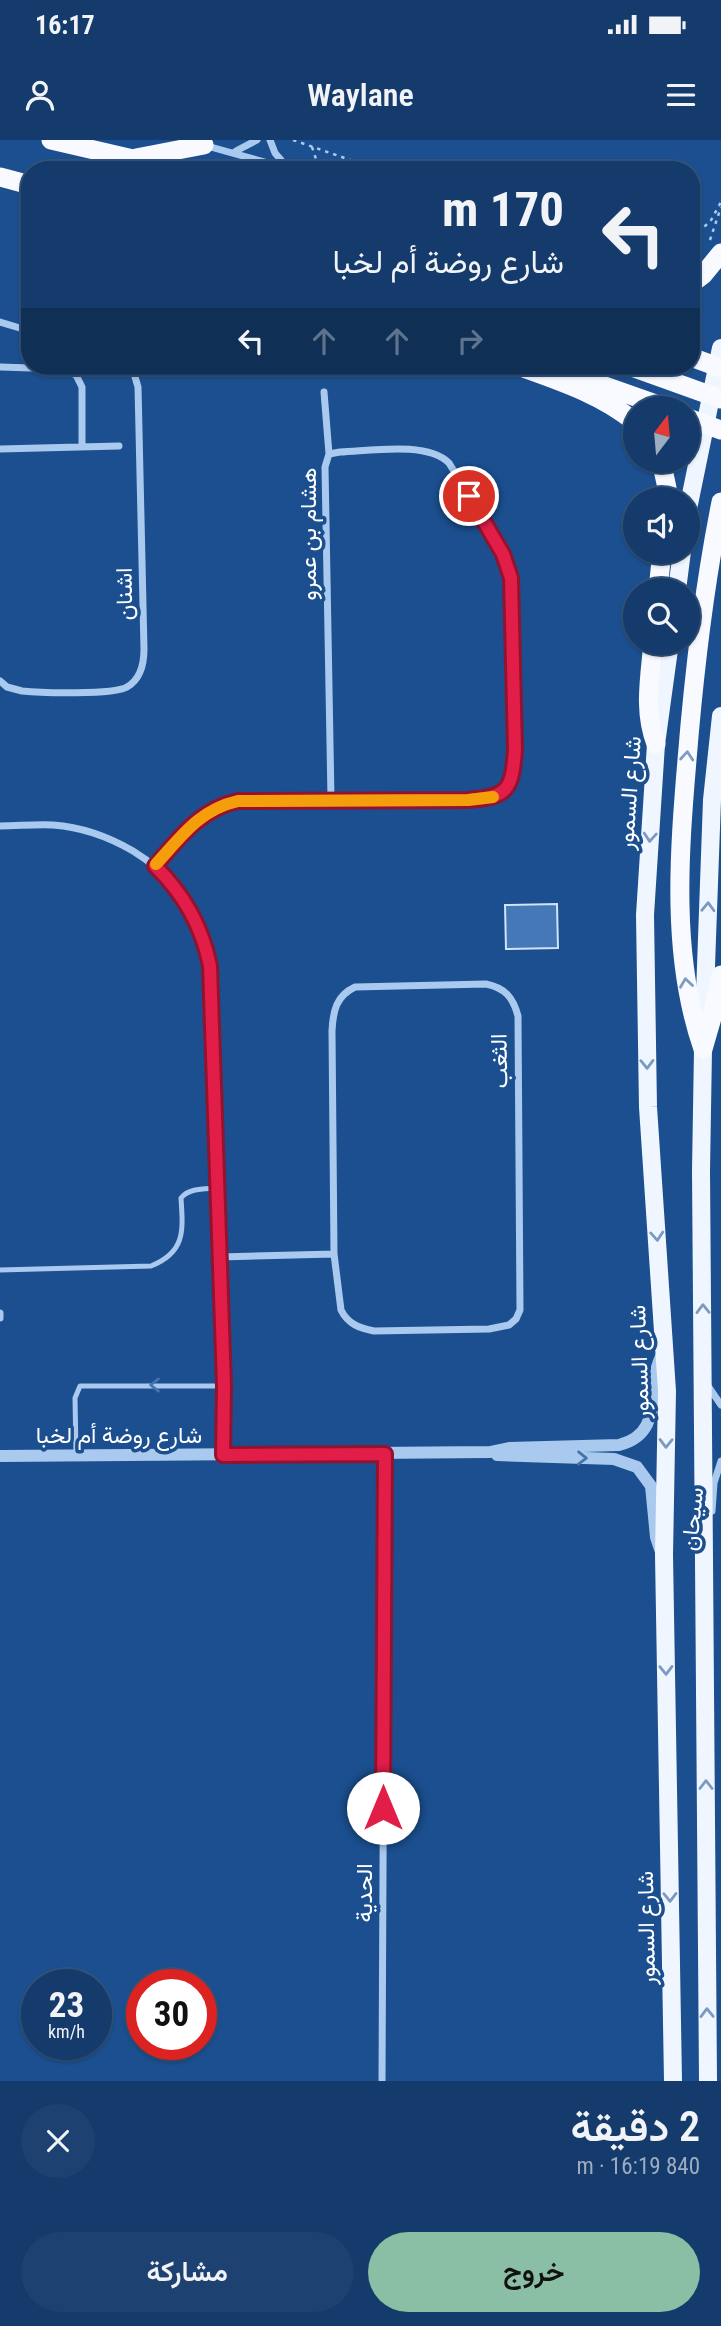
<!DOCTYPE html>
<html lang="ar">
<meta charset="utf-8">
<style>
:root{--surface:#143b6b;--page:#1d4271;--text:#f1f3f6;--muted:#9dadc1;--line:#33557e;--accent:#8abfa5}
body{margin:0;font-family:"Roboto Condensed",Vazirmatn,sans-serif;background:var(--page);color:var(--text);direction:rtl;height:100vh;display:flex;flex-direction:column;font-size:26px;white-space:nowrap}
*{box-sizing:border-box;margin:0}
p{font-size:23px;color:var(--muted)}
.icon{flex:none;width:38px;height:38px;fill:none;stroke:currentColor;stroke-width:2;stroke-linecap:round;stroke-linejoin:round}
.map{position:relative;height:1941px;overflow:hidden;direction:ltr}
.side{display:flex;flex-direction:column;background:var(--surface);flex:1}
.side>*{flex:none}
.banner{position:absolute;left:21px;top:21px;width:679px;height:214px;border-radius:28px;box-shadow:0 2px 5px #0004,0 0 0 2px var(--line);direction:rtl;background:#143b6b;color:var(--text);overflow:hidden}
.needle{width:46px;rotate:16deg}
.controls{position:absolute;left:623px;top:256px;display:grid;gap:14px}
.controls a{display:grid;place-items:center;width:77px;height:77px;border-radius:50%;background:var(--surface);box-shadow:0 2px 5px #0004,0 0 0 2px var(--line);font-size:35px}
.speed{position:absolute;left:21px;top:1829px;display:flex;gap:14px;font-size:35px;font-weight:700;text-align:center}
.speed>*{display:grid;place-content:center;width:91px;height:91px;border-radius:50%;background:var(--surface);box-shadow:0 2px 5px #0004,0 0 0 2px var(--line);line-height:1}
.speed small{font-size:18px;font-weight:400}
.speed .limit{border:10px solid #d22;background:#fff;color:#111}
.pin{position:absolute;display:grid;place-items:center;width:60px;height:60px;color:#fff;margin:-30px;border:4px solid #fff;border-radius:50%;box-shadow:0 2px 7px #0007}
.me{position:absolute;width:77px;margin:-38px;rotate:0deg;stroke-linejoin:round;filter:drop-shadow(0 0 5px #0008)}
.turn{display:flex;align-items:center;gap:24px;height:147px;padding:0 21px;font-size:32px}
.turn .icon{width:91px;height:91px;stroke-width:2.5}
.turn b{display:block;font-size:49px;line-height:60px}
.lanes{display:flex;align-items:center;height:66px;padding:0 21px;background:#0003;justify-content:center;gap:35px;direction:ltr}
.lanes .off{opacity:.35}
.round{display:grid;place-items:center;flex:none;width:74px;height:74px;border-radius:37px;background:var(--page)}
.head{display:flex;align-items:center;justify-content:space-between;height:119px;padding:0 21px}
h1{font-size:42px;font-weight:600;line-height:52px}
.cta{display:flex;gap:14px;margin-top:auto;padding:14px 21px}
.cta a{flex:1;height:80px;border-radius:42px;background:var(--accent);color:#111;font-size:28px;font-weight:600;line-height:80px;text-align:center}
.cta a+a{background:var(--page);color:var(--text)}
.status{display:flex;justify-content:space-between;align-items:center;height:49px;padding:0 35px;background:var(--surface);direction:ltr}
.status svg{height:19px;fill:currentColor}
header{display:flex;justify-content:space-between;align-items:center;height:91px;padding:0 21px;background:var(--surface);font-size:32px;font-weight:600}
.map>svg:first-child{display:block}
.building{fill:#4478b7;stroke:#cfe3fa;stroke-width:2}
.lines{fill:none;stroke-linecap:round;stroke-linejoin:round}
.path{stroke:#a9c9ee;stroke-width:2.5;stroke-dasharray:3.5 5;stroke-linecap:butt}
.service{stroke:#a9c9ee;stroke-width:5}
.minor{stroke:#a9c9ee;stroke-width:7}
.tertiary{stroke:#a9c9ee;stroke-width:12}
.primary{stroke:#f0f6ff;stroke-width:18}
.trunk{stroke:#f8faff;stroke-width:19}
.oneway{stroke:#7e9cc1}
.oneway2{stroke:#7b9ac1}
.oneway3{stroke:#4674ac}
.route-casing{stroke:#92132f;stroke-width:18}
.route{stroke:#e11d48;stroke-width:12}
.slow{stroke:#f59e0b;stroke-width:12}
.labels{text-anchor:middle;stroke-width:7;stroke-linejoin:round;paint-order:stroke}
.street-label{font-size:23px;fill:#fff;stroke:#1b4f8f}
</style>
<div class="status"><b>16:17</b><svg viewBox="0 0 49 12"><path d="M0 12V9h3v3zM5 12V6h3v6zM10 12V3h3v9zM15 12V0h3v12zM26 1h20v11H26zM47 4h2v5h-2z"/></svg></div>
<header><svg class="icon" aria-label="menu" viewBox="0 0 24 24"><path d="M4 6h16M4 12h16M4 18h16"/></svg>Waylane<svg class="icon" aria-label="person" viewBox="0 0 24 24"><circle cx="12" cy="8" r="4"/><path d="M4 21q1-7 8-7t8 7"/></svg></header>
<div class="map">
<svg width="721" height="1941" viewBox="0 0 721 1941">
<rect width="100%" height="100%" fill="#1b4f8f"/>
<path class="building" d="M557,764L558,808L506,809L505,765Z"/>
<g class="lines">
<path class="path" d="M293,0L379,30
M312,7L316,19L341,30
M691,97L710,82L721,62
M710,100L721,67"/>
<path class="service" d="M0,1130L151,1126C186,1112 183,1090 181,1058C189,1048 204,1049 216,1048
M76,1314L75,1258L80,1246H224"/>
<path class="minor" d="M270,0L275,13L287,27
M207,6L293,30
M236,11L257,0
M0,182L30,191
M0,227L62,229L76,235L82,247V307
M324,252L329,314L325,327L331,659
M0,309L119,306
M0,541L7,547L22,551C40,553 114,555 127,547C141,539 144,524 144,509L138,247L133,230L129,226
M0,686C18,686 36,684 53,685C81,687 109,697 133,711C213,760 212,829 213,912C214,952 215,993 216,1034C218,1128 224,1221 223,1316
M155,726C185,692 203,663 252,660L488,659L502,653L507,647L514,625L512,450C510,410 470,358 449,323C427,301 370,311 340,312L329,314
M486,844C505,848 513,857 518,876L520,1170L516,1179L509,1185L489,1189L374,1191C359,1188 348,1184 341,1170L334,1114L332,891C333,871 336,856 355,847Z
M220,1117L334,1114
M0,1173V1178
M708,1246L721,1265
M712,1371L714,1343L721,1321
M382,1941L385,1314"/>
<path class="tertiary" d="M497,1315L614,1319L637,1327L651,1346L656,1397L660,1409
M0,1316L490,1312L509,1308L619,1305C668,1292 643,1246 663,1213"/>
<path class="primary" d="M688,369L721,208
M677,450L682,411
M670,502L656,604L645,775L648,967L667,1251L664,1415L673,1941
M708,1941L701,1031L703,909L712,660L721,576"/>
<path class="trunk" d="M51,0L133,19L168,30
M136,18L204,5
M0,37L30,45
M691,144L703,135L721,113
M691,217L721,228
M518,226C560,241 600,254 635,282
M629,226L721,259
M582,238L667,268
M688,278L721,290
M661,320L667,348V359
M658,450L662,411
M653,502C650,537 643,571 656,604
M703,909C671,817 679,715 687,620C694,533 704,447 721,362
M703,909L712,878L721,835"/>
</g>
<defs><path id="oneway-chevron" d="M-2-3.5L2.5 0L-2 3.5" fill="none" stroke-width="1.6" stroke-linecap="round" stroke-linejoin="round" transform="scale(1.75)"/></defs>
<g class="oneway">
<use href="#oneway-chevron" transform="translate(687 616) rotate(-85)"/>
<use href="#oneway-chevron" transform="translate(686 843) rotate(-98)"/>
</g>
<g class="oneway2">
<use href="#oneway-chevron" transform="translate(650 697) rotate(94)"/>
<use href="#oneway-chevron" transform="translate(708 767) rotate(-88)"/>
<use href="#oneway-chevron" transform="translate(647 924) rotate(89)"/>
<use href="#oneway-chevron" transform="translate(657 1096) rotate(86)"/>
<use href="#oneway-chevron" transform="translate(703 1169) rotate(-91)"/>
<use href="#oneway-chevron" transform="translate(666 1303) rotate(91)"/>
<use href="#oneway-chevron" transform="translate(666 1530) rotate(89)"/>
<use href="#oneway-chevron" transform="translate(706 1645) rotate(-90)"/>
<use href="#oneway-chevron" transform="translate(670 1757) rotate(89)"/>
<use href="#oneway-chevron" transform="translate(707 1873) rotate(-91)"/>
</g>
<g class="oneway3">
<use href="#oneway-chevron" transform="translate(155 1245) rotate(-180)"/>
<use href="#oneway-chevron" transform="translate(582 1318) rotate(1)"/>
</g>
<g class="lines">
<defs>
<path id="route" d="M383,1668L385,1314L223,1315L224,1246L210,826C202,786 184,754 155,726C179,698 200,669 238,661L468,660C508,657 512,650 515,610L511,438L503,414L469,356"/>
</defs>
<use href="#route" class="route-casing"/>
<use href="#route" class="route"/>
<path class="slow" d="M156,724C182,696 199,670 238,661L468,660L493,657"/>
</g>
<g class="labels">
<g class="street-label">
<text transform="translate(308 394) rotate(-90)" y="8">هشام بن عمرو</text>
<text transform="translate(124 454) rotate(-91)" y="8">اشنان</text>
<text transform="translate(629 653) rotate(-86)" y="8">شارع السمور</text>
<text transform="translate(499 921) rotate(-91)" y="8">الثغب</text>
<text transform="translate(639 1222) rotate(-92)" y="8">شارع السمور</text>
<text x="119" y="1303">شارع روضة أم لخبا</text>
<text transform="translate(692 1379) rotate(-84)" y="8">سيحان</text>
<text transform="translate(364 1753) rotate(-90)" y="8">الحدية</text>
<text transform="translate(646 1788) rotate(-91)" y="8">شارع السمور</text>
</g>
</g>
</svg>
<div class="controls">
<a><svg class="needle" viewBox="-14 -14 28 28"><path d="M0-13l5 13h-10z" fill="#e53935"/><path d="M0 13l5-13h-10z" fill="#9dadc1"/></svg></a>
<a><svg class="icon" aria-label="sound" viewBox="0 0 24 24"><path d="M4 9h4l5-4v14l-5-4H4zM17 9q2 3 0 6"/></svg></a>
<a><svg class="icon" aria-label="search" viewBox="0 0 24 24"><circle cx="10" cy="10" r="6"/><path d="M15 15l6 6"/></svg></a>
</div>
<div class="speed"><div>23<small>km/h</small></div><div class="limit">30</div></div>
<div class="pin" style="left:469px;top:356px;background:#d93025"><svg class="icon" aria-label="arrive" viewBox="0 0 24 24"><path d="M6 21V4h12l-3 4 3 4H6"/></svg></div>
<svg class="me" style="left:383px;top:1668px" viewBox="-20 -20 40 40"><circle r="19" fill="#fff"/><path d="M0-13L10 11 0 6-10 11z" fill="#e11d48"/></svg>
<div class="banner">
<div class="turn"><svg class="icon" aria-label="left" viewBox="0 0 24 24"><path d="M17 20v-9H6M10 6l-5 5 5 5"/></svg><div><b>170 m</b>شارع روضة أم لخبا</div></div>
<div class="lanes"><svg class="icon" aria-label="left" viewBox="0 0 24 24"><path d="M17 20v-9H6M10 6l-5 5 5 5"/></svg><svg class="icon off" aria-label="ahead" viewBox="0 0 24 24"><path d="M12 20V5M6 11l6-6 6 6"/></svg><svg class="icon off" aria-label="ahead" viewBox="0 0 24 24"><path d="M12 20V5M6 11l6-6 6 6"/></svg><svg class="icon off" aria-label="right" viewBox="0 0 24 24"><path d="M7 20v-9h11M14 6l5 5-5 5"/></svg></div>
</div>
</div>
<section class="side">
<div class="head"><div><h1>2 دقيقة</h1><p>840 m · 16:19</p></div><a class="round"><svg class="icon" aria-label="close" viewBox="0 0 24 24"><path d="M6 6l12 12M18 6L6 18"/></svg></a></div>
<div class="cta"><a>خروج</a><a>مشاركة</a></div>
</section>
